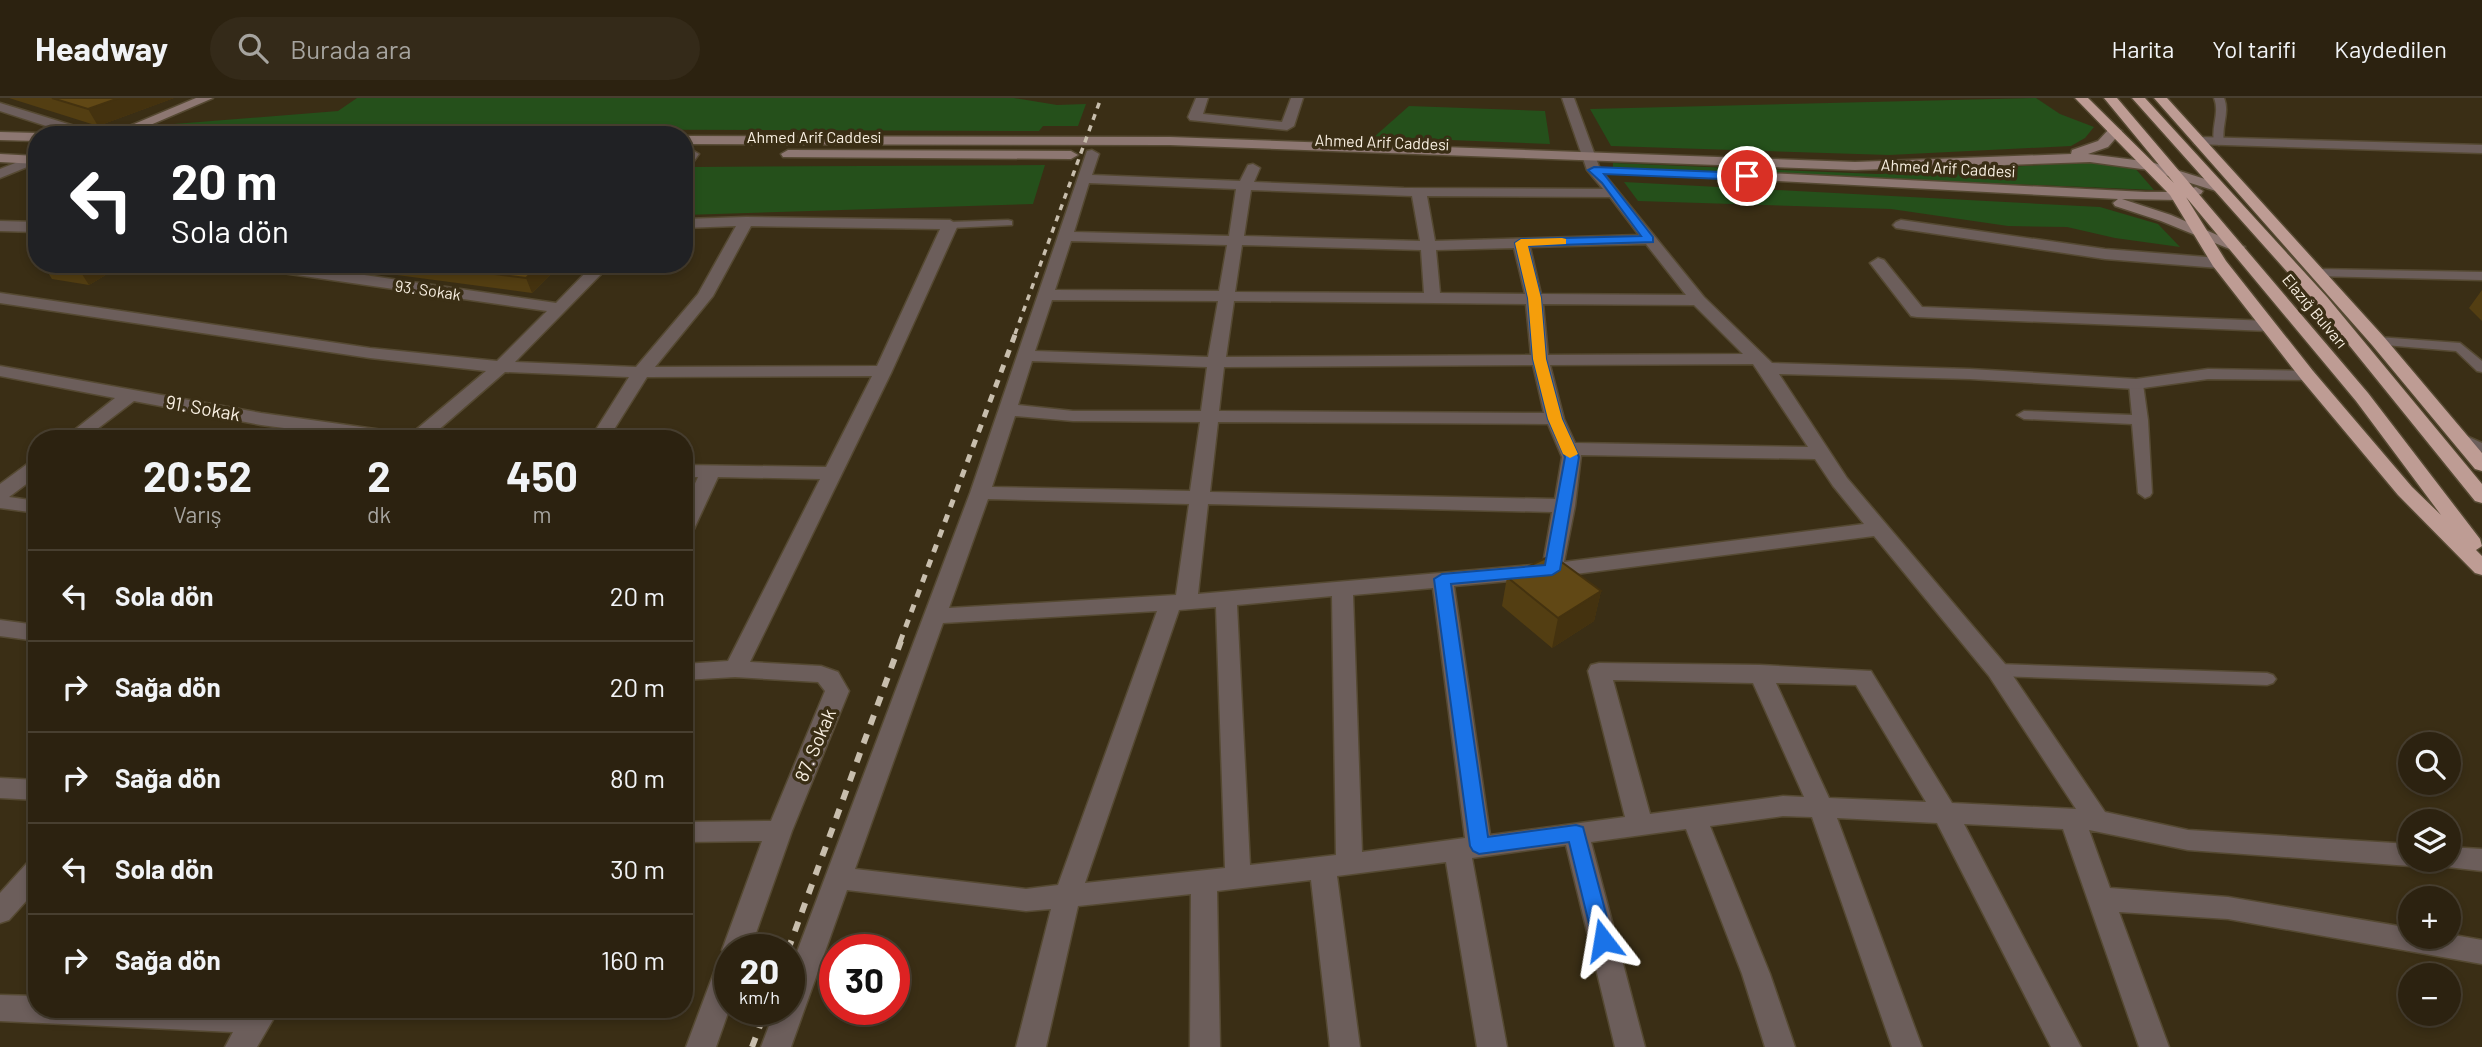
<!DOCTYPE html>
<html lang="tr">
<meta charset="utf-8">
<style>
:root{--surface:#2c2210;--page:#342a19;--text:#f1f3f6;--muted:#a6a49f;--line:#483f30}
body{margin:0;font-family:Barlow,sans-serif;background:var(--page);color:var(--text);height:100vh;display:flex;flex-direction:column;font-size:26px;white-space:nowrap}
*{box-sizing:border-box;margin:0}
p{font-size:23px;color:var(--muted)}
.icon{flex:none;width:38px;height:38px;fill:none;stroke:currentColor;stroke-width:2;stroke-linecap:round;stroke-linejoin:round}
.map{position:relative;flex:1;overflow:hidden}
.panel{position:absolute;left:28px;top:332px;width:665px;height:588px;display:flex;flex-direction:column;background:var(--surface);border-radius:28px;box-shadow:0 4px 10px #0003,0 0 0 2px var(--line)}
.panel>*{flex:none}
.banner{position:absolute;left:28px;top:28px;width:665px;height:147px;border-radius:28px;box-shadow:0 4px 10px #0003,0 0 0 2px var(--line);background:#202124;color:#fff;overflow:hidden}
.controls{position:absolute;left:2398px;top:634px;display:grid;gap:14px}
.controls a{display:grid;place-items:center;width:63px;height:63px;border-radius:50%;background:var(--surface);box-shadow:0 4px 10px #0003,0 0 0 2px var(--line);font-size:35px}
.speed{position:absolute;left:714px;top:836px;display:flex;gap:14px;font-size:35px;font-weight:700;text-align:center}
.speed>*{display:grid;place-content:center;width:91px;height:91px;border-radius:50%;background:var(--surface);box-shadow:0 4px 10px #0003,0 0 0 2px var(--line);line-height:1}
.speed small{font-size:18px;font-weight:400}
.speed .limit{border:10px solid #d22;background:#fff;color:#111}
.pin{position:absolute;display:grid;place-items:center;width:60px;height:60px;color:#fff;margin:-30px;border:4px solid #fff;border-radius:50%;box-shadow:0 2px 7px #0007}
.me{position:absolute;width:77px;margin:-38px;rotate:346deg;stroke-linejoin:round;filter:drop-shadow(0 0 5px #0008)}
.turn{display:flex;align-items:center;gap:24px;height:147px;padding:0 28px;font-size:32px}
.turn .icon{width:91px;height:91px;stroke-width:2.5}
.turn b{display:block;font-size:49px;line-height:60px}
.eta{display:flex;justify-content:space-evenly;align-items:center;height:119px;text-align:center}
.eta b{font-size:42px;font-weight:700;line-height:49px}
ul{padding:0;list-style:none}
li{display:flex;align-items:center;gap:21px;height:91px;padding:0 28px;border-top:2px solid var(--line)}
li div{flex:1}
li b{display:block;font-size:26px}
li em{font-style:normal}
header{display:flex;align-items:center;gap:42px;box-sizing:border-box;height:98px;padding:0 35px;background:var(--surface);border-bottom:2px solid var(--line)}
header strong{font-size:33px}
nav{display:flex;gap:38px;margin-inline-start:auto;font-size:24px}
.search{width:490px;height:63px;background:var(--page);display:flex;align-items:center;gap:18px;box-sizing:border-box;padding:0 24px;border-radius:38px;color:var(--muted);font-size:26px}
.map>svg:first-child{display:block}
.green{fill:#25501b}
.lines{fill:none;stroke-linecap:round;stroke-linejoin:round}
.lane-casing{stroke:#554932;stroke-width:3}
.street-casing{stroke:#554932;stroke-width:3}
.secondary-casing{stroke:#554932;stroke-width:3}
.highway-casing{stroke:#554932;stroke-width:3}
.lane{fill:#6c5e5b;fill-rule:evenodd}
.street{fill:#6c5e5b;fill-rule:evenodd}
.secondary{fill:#8d7772;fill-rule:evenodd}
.highway{fill:#be9c94;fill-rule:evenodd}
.rail-far2{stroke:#c8bead;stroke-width:3.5;stroke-dasharray:6 6;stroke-linecap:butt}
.rail-far1{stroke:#c8bead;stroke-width:5;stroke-dasharray:8 8;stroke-linecap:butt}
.rail{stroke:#c8bead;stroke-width:6;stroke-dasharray:10 10;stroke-linecap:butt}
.wall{fill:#533e12}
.shaded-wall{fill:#44320f}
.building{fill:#614815;stroke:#44320f;stroke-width:2}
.route{fill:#1a73e8;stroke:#114b97;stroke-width:2}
.slow{fill:#f59e0b}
.labels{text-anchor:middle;stroke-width:7;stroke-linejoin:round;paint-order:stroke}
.far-street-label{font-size:16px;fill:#f8efe1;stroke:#3a2e15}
.street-label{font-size:19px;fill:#f8efe1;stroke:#3a2e15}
</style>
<header>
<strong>Headway</strong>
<div class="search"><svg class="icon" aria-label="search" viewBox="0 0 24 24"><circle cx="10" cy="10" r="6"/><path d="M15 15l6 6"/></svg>Burada ara</div>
<nav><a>Harita</a><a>Yol tarifi</a><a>Kaydedilen</a></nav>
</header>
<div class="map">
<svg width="2482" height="949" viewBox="0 0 2482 949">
<rect width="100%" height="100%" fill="#3a2e15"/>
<path class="green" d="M357,0H1014L1057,7L1086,6L1078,28H1043L1039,33L157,30L161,27L338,13Z
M2036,0L2060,16L2094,29L2085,40L2071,48L1889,57L1611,48L1590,11Z
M1409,8L1545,13L1550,46L1374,39Z
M2098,64L2134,69L2154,92L1613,69V65L1877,76Z
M1045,67L1033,106L684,117V83L695,69Z
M1624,84L2100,109L2158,126L2180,149L2115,140L2067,129L2008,128L1891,111L1638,103Z"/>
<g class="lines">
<defs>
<path id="lane" d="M2214,0H2224C2230,15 2221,28 2224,44L2219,47L2214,44C2211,28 2220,15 2214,0Z
M1008,122L1012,123V127L950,130L944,127L950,124Z
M2318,171L2482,174V182L2314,178V172Z
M2378,239L2460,245L2482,263V274L2477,273L2456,253L2373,246V240Z
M2136,282L2143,286L2148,322L2152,395L2150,398L2145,400L2138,395L2132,326L2024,321L2017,317L2024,313L2132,317L2129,286Z
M2458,334L2482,345V354L2453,341L2451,338L2453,335Z
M1997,566L2267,575L2273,577L2276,581L2273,585L2267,587L1997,578L1991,576L1988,572L1991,568Z"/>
<path id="street" d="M1196,0H1208L1203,16L1282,24L1291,0H1303L1294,28L1287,32L1190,22L1188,19Z
M1562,0H1574L1600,71L1704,199L1772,265L1970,271L2136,281L2208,271L2313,273L2316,277L2313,281L2307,282L2208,281L2136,291L1970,281L1779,276L1847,380L2005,566L2105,714L2188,732L2410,746V761H2421L2410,768L2188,752L2089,732L2110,790L2228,799L2410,830V838L2448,836L2482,842V866L2228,821L2119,814L2169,949H2139L2063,731L1964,726L2081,949H2051L1937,725L1837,720L1922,949H1892L1812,719L1783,718L1710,728L1770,876L1795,949H1765L1742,876L1686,731L1591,744L1645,949H1615L1566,747L1472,760L1507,949H1477L1446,764L1337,778L1360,949H1330L1311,782L1217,793L1220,949H1190L1191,796L1078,808L1046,949H1016L1051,811L1026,813L847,792L791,949H761L775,912H789V875L970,395L1087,53L1092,52L1099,56L1092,77L1240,83L1248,67L1253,66L1260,70L1254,84L1404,90L1603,91L1587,72ZM1089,85L1236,91L1229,138L1074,134ZM1251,92L1412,98L1420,143L1244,138ZM1427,98L1610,99L1639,137L1435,143ZM1071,143L1227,147L1219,193L1055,192ZM1646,146L1686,197L1541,196L1530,149ZM1242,147L1421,152L1424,195L1235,194ZM1514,150L1525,196L1440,195L1436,152ZM1052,202L1218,203L1208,259L1035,253ZM1234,203L1526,206L1531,257L1226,259ZM1543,206L1694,207L1743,256L1548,257ZM1032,263L1207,269L1201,313H1073L1018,307ZM1753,266L1808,349L1575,345L1564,321L1550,267ZM1533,267L1544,315L1219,313L1224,269ZM1015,318L1073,323L1200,324L1190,393L992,389ZM1218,324L1548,326L1562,359L1555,401L1210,394ZM1581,357L1815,361L1833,388L1864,426L1564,464L1575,408ZM988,401L1189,406L1176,497L949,510ZM1208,406L1552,414L1543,466L1198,496ZM1874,438L1989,578L2076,711L1952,705L1871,573L1760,567L1599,565L1591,567L1588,573L1625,719L1490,737L1454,488L1552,479ZM1433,490L1465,740L1362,754L1353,497ZM1332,498L1336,757L1250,767L1237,507ZM1216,509L1225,770L1085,785L1179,512ZM1157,513L1058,787L1026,791L855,771L943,525ZM1613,582L1753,585L1804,699L1783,698L1650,716ZM1776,585L1856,587L1926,704L1829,700Z
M0,5L94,34L96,37H74L0,13Z
M2199,39L2482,47V55L2194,46V40Z
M692,52L699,56L689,70L684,71V57Z
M33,58L37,59V65L0,80V71Z
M746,119L950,122L958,127L892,273L750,564L821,568L838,574L849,593L792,733L750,852H730V909L716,949H686L716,869L720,860L725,858L722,852L762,743L684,744V724L771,723L825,593L818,584L735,579L684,582V566L728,563L820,381L718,379L694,431L691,436L684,437V409L698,379H684V367L826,369L872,278L647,279L608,341H590L629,279L505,274L428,341H368L261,327L134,303L84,341H63L115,300L0,278V268L261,315L411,336L486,273L370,260L0,205V195L370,250L497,263L547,213L255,171L247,166H289L556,205L594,166H611L515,264L636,269L698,196L736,128L684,130V121ZM751,128L940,131L877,268L655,269L713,198Z
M1901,122L2105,151L2219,160L2227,165L2219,170L2105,161L1896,130L1893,127L1896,124Z
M0,123L37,124V134L0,133Z
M1878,160L1884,162L1922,209L2269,223L2277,228L2269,233L1917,219L1911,218L1870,165Z
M37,362V378L9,399L37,403V415L0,410V386L30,364Z
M0,522L37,527V543L0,538Z
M0,680L37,682V702L0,700Z
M2448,749L2482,751V773L2439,768L2436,761H2448Z
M37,761V791L9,822L0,825V795L28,764Z
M0,897L37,898V912L278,913L257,949H225L233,934L0,923Z"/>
<path id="secondary" d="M196,0H213L127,37H108Z
M2115,29L2122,33L2108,49L2088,56L2151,64L2224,87L2226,90L2219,94L2149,72L2090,64L1855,72L1170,47L684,46V38L1170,39L1855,64L2071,56L2072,52L2098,43L2110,30Z
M0,34L37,35L42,37H37V43L0,42Z
M788,52L1071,53L1078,57L1071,61L783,59L781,56Z
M0,56L37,58V66L0,64Z
M1746,74L2146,94H2177L2196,89L2203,93L2201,96L2178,102L2122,101L2171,117L2245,149L2242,152H2232L2161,123L2115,108L2113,105L2118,101L1741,81L1739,78Z"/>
<path id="highway" d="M2075,0H2088L2174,85L2104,0H2117L2368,295L2480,441L2482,448L2476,452L2482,458V477L2475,475L2398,397L2301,281L2213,168L2170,97ZM2186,99L2356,303L2441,417L2412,389L2313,273L2226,163Z
M2132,0H2145L2327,199L2482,386V405L2475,403L2315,205Z
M2154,0H2167L2384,239L2482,355V373L2475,371L2372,247Z"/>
</defs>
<use href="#lane" class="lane-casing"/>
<use href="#street" class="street-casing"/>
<use href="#secondary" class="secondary-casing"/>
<use href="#highway" class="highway-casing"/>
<use href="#lane" class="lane"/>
<use href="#street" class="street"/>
<use href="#secondary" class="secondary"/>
<use href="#highway" class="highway"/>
<path class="rail-far2" d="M1015,236L1101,0"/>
<path class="rail-far1" d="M900,544L1016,234"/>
<path class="rail" d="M788,852L901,543
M752,949L766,912"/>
</g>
<path class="wall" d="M9,0H174L98,28Z
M44,166H124L89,187L52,181L43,167Z
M314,166H561L532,195Z
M2482,192V223L2469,210Z
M1507,479L1601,493L1594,523L1552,550L1502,508Z"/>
<path class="shaded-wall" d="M119,0H174L98,28L88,11Z
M91,166H124L89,187L80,173Z
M541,166H561L532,195L526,180Z
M1601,493L1594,523L1552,550L1558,520Z"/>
<path class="building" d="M52,0H119L88,11Z
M44,166H91L80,173L43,167Z
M417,166H541L526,180Z
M1552,457L1601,493L1558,520L1507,479Z"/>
<path class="route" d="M1594,69L1747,75L1753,78L1747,82L1604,76L1653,139V144L1528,148L1541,200L1546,261L1562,321L1579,359L1560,472L1552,477L1451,486L1488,739L1576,727L1583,729L1613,842L1610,848L1603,851L1596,848L1593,842L1569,744L1479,756L1473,753L1470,748L1434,481L1442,476L1545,467L1565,359L1548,321L1533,261L1528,200L1515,145L1521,141L1641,138L1602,85L1588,72Z"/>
<path class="slow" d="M1562,140L1566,141V146L1528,148L1541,200L1546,261L1562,321L1578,356L1570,360L1563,356L1548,321L1533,261L1528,200L1515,145L1521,141Z"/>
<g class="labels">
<g class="far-street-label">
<text x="814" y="45">Ahmed Arif Caddesi</text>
<text transform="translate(1382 44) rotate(2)" y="6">Ahmed Arif Caddesi</text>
<text transform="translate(1948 70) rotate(3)" y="6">Ahmed Arif Caddesi</text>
<text transform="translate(428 192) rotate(8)" y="6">93. Sokak</text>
<text transform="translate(2315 213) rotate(50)" y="6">Elazığ Bulvarı</text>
</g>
<g class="street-label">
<text transform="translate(203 310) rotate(10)" y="7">91. Sokak</text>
<text transform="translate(815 647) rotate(-67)" y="7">87. Sokak</text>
</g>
</g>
</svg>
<div class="controls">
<a><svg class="icon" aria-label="search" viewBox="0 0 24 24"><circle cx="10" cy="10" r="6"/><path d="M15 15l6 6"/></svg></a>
<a><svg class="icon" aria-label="layers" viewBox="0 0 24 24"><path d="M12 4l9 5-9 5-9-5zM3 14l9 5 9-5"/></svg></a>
<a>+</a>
<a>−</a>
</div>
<div class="speed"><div>20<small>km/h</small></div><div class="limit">30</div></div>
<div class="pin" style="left:1747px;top:78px;background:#d93025"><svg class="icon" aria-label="arrive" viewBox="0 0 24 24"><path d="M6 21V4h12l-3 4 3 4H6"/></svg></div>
<svg class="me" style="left:1603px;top:842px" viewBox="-20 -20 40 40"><path d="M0-17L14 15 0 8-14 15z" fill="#1a73e8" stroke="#fff" stroke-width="4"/></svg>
<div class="banner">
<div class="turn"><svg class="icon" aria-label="left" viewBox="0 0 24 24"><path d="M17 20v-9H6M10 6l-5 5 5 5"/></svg><div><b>20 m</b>Sola dön</div></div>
</div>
<section class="panel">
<div class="eta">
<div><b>20:52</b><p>Varış</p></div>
<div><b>2</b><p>dk</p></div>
<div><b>450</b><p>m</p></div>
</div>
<ul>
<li><svg class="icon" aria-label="left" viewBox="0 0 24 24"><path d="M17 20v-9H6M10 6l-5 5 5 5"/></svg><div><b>Sola dön</b></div><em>20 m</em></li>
<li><svg class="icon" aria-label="right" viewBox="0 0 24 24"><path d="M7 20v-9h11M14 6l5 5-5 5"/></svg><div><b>Sağa dön</b></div><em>20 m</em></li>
<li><svg class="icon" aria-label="right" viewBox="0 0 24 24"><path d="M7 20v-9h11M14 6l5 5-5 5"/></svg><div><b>Sağa dön</b></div><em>80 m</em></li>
<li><svg class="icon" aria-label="left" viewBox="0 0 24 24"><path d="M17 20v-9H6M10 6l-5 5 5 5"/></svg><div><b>Sola dön</b></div><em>30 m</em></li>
<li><svg class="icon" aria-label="right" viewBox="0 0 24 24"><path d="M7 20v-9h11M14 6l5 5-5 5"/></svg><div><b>Sağa dön</b></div><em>160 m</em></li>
</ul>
</section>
</div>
